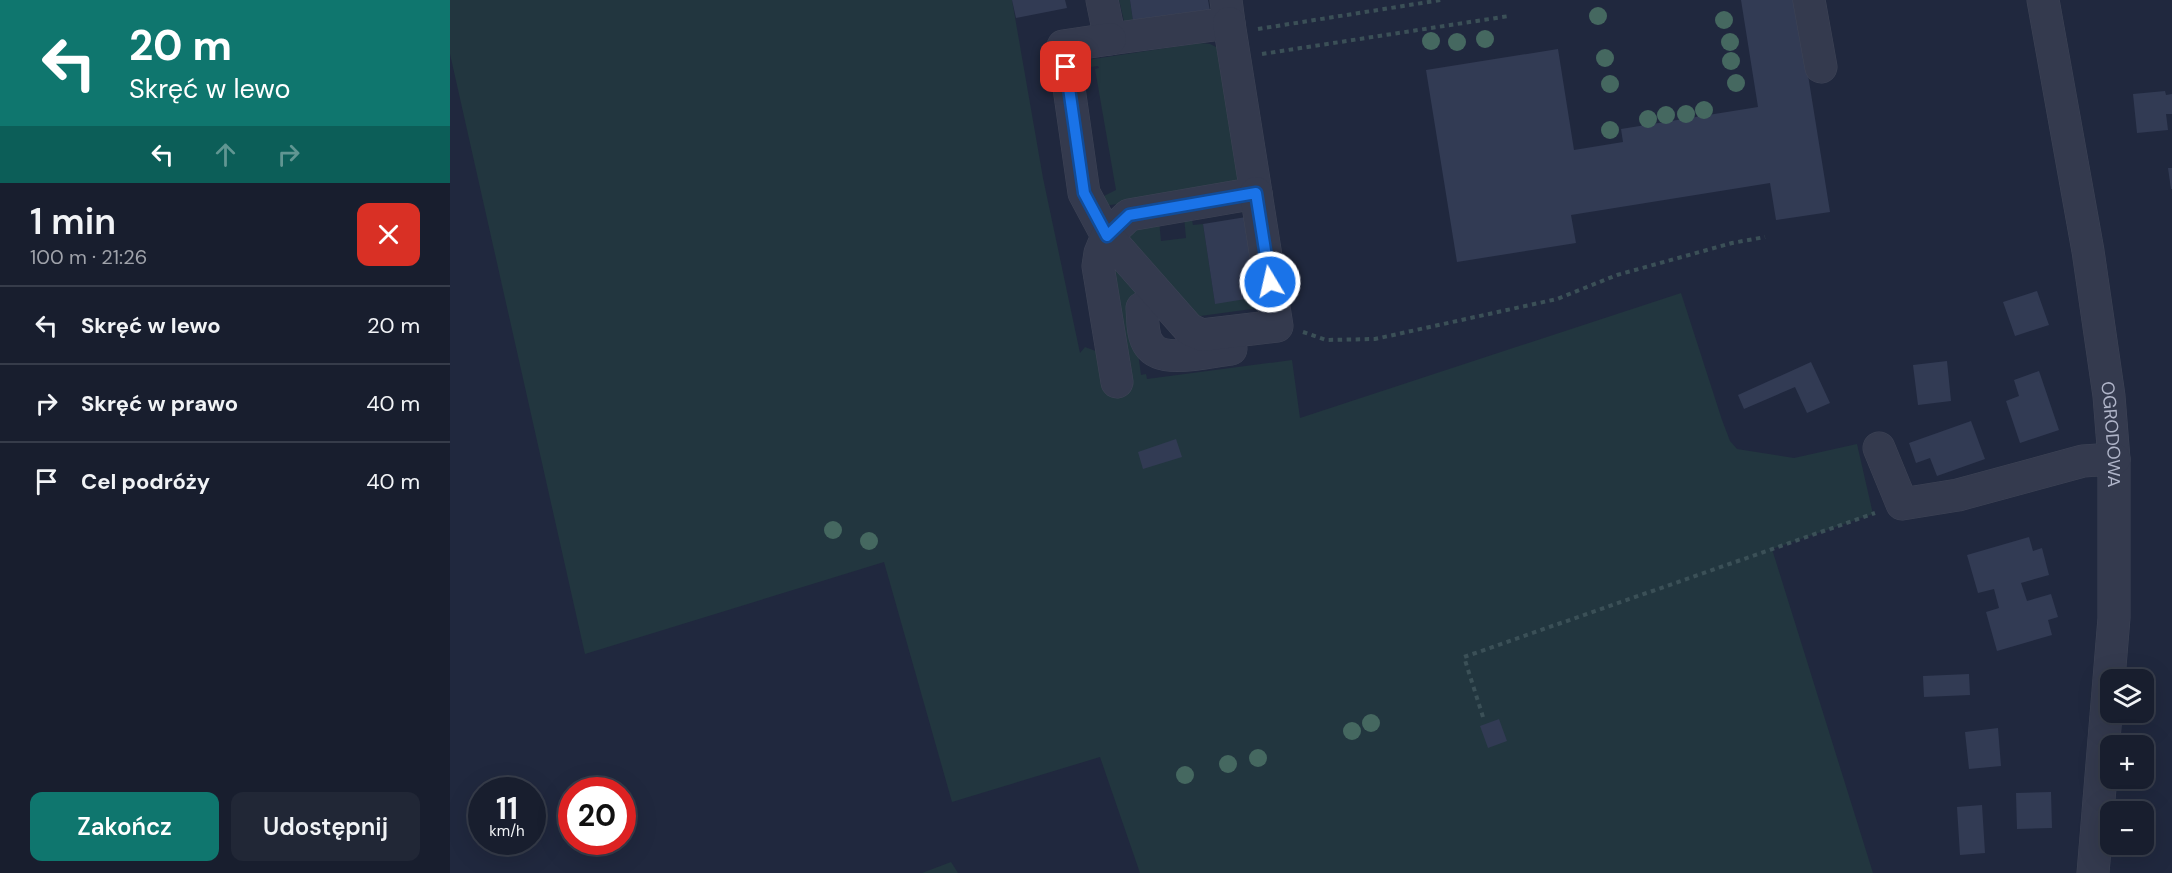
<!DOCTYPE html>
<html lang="pl">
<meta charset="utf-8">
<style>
:root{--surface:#181e2e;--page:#212736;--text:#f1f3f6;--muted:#9fa2aa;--line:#363c4a;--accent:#0f766e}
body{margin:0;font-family:"DM Sans",sans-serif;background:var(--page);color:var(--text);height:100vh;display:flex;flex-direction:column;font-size:22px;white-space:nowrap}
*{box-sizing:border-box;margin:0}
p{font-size:20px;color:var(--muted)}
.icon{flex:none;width:33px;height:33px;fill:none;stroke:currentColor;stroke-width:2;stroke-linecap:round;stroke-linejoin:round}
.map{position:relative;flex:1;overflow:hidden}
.panel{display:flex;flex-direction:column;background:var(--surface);width:450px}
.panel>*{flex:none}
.top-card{background:#0f766e;color:#fff;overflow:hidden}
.buttons{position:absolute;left:1650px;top:669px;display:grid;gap:12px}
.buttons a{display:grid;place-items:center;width:54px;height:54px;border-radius:12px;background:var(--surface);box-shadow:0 6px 24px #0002,0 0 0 2px var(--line);font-size:30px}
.speed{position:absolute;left:18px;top:777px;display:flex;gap:12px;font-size:30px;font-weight:700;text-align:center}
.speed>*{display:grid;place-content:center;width:78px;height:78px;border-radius:50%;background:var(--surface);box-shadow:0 6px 24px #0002,0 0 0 2px var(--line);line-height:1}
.speed small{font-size:15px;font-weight:400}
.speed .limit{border:9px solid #d22;background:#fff;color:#111}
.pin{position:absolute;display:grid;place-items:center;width:51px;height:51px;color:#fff;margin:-26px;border-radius:12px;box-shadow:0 3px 9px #0006}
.me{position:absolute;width:66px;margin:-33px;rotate:351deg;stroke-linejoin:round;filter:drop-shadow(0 0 4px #0008)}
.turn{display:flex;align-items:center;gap:21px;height:126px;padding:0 30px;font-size:27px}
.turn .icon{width:78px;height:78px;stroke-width:2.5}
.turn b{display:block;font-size:42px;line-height:51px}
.lanes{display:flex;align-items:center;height:57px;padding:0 30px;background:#0003;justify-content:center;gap:30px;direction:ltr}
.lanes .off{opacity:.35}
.round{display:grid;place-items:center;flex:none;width:63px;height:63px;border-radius:12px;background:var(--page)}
.headline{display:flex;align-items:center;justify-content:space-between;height:102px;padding:0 30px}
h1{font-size:36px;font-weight:600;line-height:45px}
.action{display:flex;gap:12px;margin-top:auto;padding:12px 30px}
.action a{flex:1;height:69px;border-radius:12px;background:var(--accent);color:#fff;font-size:24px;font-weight:600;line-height:69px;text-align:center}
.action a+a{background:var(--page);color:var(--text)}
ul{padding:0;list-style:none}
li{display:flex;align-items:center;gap:18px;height:78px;padding:0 30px;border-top:2px solid var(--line)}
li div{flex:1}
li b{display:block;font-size:22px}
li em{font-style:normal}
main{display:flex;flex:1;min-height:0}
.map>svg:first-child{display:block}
.green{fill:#22363f}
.building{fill:#323b54}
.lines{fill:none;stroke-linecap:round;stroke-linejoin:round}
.minor-casing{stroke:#3e4456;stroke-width:33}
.path{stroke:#3b5057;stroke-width:4;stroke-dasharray:4.5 4.5;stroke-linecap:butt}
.minor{stroke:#343a4e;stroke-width:32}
.tree{fill:#456860}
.route-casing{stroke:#114b97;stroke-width:15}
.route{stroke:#1a73e8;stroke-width:10}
.labels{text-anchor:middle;stroke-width:6;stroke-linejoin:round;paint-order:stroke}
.street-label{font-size:18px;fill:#b0b5c9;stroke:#1a2032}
</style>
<main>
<section class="panel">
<div class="top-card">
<div class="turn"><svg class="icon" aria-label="left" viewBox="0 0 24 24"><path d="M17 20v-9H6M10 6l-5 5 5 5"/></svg><div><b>20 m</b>Skręć w lewo</div></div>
<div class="lanes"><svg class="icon" aria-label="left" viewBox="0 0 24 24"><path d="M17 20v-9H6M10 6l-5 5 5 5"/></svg><svg class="icon off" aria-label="ahead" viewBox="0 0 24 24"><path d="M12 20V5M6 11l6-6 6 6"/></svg><svg class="icon off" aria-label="right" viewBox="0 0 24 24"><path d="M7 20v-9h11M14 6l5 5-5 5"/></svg></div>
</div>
<div class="headline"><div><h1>1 min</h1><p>100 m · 21:26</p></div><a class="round" style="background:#d93025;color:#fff"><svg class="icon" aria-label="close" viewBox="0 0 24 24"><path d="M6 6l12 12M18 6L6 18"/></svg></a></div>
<ul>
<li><svg class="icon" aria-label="left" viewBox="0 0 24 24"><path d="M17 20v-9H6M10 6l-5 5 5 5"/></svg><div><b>Skręć w lewo</b></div><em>20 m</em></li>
<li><svg class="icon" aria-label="right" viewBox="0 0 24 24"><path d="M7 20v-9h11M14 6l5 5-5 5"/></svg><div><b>Skręć w prawo</b></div><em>40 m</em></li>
<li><svg class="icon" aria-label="arrive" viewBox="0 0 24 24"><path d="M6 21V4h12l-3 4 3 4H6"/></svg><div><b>Cel podróży</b></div><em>40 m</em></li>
</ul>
<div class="action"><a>Zakończ</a><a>Udostępnij</a></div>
</section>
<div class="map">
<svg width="1722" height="873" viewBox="0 0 1722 873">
<rect width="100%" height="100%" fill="#20283e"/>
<path class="green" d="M0,0H562L593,178L630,353L635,347L651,353L661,258L705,305L682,308L691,375L696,374L697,379L842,360L850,418L1231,293L1272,420L1280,441L1287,449L1344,458L1407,444L1423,514L1322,549L1423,873H690L650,757L502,802L434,562L135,654L0,54Z
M669,0H680L684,28L675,25Z
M750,43L760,44L768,48L790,185L654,206L652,197L666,190L645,69L649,68L648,66L625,69L630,61Z
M741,216L743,225L753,224L765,303L808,297L809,308L743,317L670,239L681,230L709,220L711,241L736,238L734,217Z
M501,862L508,873H472Z"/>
<path class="building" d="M562,0H615L617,8L566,18Z
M680,0H758L761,17L684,28Z
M1291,0H1346L1380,212L1326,220L1320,183L1121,215L1126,243L1007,262L976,70L1108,49L1124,150L1173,142L1171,129L1308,107Z
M1715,91L1716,95L1722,94V114H1716L1718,130L1687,133L1683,94Z
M1718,168H1722V189H1721Z
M796,217L808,297L765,304L753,224Z
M1587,291L1599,325L1565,336L1553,302Z
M1497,361L1501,401L1468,405L1463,365Z
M1361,362L1380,403L1357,413L1345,387L1294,409L1288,395Z
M1589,371L1609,430L1570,443L1556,401L1569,396L1564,380Z
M1521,421L1535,459L1487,476L1480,458L1466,463L1459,443Z
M726,439L732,457L693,469L688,452Z
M1579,537L1583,551L1592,548L1599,575L1571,583L1577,601L1601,594L1608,617L1598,620L1602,635L1547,651L1536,612L1549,608L1544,589L1528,593L1517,555Z
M1519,674L1520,695L1474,697L1473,676Z
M1049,719L1057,741L1038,748L1030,726Z
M1548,728L1551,766L1519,769L1515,732Z
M1601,792L1602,828L1567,829L1566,793Z
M1532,805L1535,853L1510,855L1507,807Z"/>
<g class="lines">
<defs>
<g id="minor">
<path d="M652,0L660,39L779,23L776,0"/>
<path d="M1359,0L1371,67"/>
<path id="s1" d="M1593,0L1638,251L1659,396L1664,459V618L1643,873"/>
<path d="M660,39L613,46L634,193L657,236L679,215L806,193L779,23"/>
<path d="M692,308C693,319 692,336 699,345C712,365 761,351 781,349"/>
<path d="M667,382L648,266L650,253L657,236L739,329L752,335L827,326L806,193"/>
<path d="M1429,448L1452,504L1508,495L1633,461L1664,459"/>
</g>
</defs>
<use href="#minor" class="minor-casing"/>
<path class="path" d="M808,29L991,0
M812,54L1059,16
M853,332L876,340L925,339L1107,299L1167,275L1282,243L1315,237
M1033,717L1014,657L1425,513"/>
<use href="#minor" class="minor"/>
</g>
<g class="tree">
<circle cx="1148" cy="16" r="9"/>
<circle cx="1274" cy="20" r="9"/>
<circle cx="1035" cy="39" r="9"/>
<circle cx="981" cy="41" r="9"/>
<circle cx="1007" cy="42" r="9"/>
<circle cx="1280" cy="42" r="9"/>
<circle cx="1155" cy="58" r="9"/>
<circle cx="1281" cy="61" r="9"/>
<circle cx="1286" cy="83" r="9"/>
<circle cx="1160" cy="84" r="9"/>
<circle cx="1254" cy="110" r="9"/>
<circle cx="1236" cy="114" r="9"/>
<circle cx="1216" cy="115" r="9"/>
<circle cx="1198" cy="119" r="9"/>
<circle cx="1160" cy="130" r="9"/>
<circle cx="383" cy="530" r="9"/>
<circle cx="419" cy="541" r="9"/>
<circle cx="921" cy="723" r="9"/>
<circle cx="902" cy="731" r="9"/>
<circle cx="808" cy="758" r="9"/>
<circle cx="778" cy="764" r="9"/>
<circle cx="735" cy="775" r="9"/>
</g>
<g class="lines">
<defs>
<path id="route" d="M616,67L634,193L657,236L679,215L806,193L820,282"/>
</defs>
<use href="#route" class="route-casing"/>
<use href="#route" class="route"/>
</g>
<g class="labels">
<g class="street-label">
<text dy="6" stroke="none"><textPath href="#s1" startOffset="440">OGRODOWA</textPath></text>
</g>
</g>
</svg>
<div class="buttons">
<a><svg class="icon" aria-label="layers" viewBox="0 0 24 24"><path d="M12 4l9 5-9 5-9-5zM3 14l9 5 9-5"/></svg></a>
<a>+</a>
<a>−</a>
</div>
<div class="speed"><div>11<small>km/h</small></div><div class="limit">20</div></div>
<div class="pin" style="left:616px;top:67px;background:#d93025"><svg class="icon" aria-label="arrive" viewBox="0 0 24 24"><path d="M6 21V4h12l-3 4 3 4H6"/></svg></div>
<svg class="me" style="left:820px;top:282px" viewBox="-20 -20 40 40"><circle r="17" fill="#1a73e8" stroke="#fff" stroke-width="3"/><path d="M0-11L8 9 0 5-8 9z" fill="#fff"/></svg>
</div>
</main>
